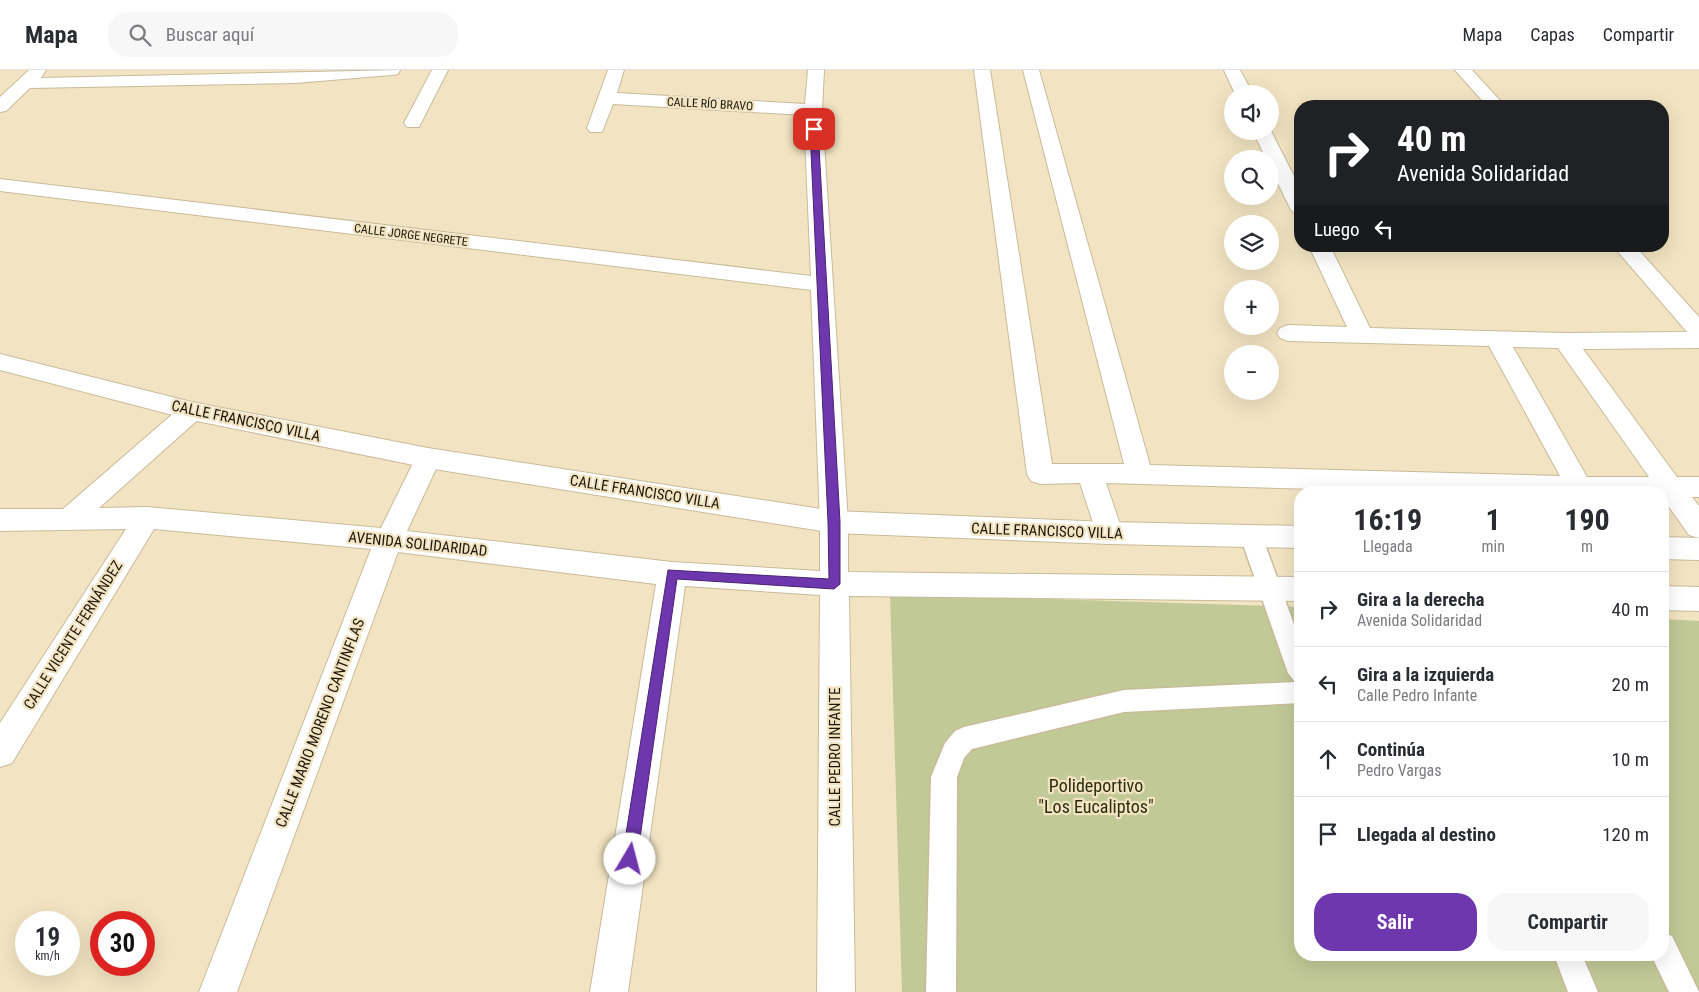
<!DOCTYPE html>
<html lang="es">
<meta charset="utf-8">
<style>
:root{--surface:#fff;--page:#f7f7f7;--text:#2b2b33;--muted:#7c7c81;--line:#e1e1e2;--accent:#6e37ae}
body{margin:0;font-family:"Roboto Condensed",sans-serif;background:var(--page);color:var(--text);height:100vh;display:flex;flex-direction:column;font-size:19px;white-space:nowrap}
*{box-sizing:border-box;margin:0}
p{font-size:16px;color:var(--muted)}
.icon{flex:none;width:28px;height:28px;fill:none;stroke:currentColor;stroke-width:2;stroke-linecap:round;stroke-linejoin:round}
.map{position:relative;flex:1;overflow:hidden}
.drawer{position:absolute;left:1294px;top:416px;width:375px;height:475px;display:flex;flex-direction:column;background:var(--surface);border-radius:20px;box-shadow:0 5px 20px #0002}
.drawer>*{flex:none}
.top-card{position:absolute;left:1294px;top:30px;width:375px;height:152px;border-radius:20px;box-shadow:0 5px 20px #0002;background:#202124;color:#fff;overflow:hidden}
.buttons{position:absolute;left:1224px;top:15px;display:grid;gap:10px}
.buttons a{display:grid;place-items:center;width:55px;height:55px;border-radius:50%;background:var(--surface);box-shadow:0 5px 20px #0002;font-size:25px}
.speed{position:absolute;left:15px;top:841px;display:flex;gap:10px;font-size:25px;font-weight:700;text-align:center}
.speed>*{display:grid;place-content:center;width:65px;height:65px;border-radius:50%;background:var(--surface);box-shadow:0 5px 20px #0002;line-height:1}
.speed small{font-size:12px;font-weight:400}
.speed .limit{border:8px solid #d22;background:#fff;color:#111}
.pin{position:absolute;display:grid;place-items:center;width:42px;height:42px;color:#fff;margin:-21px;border-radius:10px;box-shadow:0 2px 8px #0006}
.me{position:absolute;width:55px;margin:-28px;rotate:8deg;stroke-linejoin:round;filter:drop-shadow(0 0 4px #0008)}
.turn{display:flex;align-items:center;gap:18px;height:105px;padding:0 20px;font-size:22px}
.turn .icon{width:65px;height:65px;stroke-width:2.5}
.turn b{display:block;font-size:35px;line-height:42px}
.then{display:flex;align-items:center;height:48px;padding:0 20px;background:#0003;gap:10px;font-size:19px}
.eta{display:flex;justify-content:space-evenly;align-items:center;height:85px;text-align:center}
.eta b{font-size:30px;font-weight:700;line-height:35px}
.cta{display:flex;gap:10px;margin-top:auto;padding:10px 20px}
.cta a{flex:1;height:58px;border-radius:20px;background:var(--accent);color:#fff;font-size:20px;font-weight:700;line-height:58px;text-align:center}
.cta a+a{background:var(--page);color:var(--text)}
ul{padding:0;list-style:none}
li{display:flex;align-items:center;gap:15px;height:75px;padding:0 20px;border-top:1px solid var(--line)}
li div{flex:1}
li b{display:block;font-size:19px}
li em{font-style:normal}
header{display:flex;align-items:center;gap:30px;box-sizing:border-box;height:70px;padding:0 25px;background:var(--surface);border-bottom:1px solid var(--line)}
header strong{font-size:24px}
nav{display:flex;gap:28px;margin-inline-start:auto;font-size:18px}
.search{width:350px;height:45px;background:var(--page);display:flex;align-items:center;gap:12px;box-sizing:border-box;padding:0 18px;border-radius:20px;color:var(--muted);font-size:19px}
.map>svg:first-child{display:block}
.green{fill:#c1c997}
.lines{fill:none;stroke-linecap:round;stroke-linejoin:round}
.lane-casing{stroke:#c9bb9a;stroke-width:3}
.street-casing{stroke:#c9bb9a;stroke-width:2}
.secondary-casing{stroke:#c9bb9a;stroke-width:2}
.lane{fill:#fff;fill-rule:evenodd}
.street{fill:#fff;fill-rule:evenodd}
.secondary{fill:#fff;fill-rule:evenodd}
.route{fill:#6e37ae;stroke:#482471}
.labels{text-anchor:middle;stroke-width:4.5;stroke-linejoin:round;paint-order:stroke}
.far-street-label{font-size:12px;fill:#1c170b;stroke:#f2e4c2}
.street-label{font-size:15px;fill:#1c170b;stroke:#f2e4c2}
.near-park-label{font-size:18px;fill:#292d0c;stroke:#f2e4c2}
</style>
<header>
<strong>Mapa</strong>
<div class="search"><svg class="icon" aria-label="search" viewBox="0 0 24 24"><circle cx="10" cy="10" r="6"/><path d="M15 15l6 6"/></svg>Buscar aquí</div>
<nav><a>Mapa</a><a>Capas</a><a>Compartir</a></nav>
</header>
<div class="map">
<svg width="1699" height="922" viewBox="0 0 1699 922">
<rect width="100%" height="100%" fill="#f2e4c2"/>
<path class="green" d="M890,524L1300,537V885H1662L1663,549L1699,551V922H902Z"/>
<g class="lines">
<defs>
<path id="lane" d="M1251,458L1259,460L1262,466L1300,571V633L1124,642L972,679L964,688L957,707L956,922H926L931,707L945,673L955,661L964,657L1124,620L1295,612L1288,603L1240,466L1243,460Z
M1662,862L1672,866L1699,922H1669L1651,885H1662Z
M1554,885H1582L1598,922H1568Z"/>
<path id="street" d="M29,0H46L41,8L400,0L398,4L392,5L295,13L30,18L6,41L0,42V27Z
M432,0H448L419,57H407L404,53Z
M608,0H624L617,23L805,34L808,0H824L822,40L848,452V502L1300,507V531L849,526L855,922H817L820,525L685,516L628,922H590L656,514L398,482L237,922H199L371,479L154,459L12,693L0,697V653L126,459L0,461V439H63L183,335L192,332L201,335L204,341L201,347L99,438L147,437L381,458L419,381L428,378L437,381L441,388L407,461L672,492L820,501V452L811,220L0,121V109L811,206L804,45L613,34L602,62H590L587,58Z
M974,0H990L1052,394H1124L1023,0H1039L1150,395L1560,406L1489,276L1288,271L1280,268L1277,263L1280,258L1288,255L1347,257L1309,176H1330L1370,258L1565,263L1687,262L1613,176H1635L1699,247V278L1583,279L1677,407H1699V427H1692L1699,436V468L1689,465L1662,427V422H1423L1106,413L1123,463L1119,471L1109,474L1099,471L1080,413L1040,414L1031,411L1027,404ZM1513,277L1558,278L1649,407H1587Z
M1224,0H1240L1253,24H1235Z
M1455,0H1472L1505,36H1487Z
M1270,59L1300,118V144L1293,142L1290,138L1270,97V89H1266L1253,61H1270Z
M1662,516L1699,517V541L1662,540Z"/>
<path id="secondary" d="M0,284L192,332L428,378L834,441L1109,452L1300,456V478L1109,474L834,463L428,398L192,350L0,300Z
M1662,467L1699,468V490L1662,489Z"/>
</defs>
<use href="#lane" class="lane-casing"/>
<use href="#street" class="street-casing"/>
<use href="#secondary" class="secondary-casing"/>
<use href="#lane" class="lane"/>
<use href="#street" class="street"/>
<use href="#secondary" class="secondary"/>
</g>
<path class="route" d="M814,57L818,59L840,452V514L834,519L677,509L637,789L635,794L630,796L624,794L622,789L668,500L829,509L828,452L810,59Z"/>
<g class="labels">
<g class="far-street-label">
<text transform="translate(710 34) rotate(3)" y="4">CALLE RÍO BRAVO</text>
<text transform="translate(411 165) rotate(7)" y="4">CALLE JORGE NEGRETE</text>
</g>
<g class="street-label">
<text transform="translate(246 351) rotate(12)" y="5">CALLE FRANCISCO VILLA</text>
<text transform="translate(645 422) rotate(9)" y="5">CALLE FRANCISCO VILLA</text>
<text transform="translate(1047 461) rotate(2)" y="5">CALLE FRANCISCO VILLA</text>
<text transform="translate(418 474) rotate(6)" y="5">AVENIDA SOLIDARIDAD</text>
<text transform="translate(73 565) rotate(-58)" y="5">CALLE VICENTE FERNÁNDEZ</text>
<text transform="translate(320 653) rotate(-69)" y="5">CALLE MARIO MORENO CANTINFLAS</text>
<text transform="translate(835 687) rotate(-90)" y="5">CALLE PEDRO INFANTE</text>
</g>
<g class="near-park-label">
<text x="1096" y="722">Polideportivo<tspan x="1096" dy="21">"Los Eucaliptos"</tspan></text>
</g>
</g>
</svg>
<div class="buttons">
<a><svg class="icon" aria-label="sound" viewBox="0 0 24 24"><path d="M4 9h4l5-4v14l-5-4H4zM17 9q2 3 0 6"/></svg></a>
<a><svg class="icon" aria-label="search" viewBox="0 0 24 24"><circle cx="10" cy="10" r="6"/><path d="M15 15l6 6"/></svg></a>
<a><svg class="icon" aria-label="layers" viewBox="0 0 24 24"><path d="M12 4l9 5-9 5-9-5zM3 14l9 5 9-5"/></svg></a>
<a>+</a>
<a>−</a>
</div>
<div class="speed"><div>19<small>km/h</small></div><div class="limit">30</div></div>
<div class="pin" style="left:814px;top:59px;background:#d93025"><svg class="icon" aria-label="arrive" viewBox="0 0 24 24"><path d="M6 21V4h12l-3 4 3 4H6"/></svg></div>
<svg class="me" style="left:630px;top:789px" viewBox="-20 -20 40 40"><circle r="19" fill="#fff"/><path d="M0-13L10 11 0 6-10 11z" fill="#6e37ae"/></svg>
<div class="top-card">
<div class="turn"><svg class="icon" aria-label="right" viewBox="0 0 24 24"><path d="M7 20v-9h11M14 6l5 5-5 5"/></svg><div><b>40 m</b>Avenida Solidaridad</div></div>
<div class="then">Luego<svg class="icon" aria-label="left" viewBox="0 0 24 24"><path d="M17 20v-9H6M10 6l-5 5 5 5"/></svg></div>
</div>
<section class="drawer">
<div class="eta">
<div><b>16:19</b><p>Llegada</p></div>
<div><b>1</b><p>min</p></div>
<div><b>190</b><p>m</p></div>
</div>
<ul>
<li><svg class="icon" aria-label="right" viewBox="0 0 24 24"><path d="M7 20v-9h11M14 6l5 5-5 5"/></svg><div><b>Gira a la derecha</b><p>Avenida Solidaridad</p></div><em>40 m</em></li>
<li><svg class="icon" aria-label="left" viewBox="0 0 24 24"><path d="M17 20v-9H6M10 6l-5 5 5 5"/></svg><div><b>Gira a la izquierda</b><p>Calle Pedro Infante</p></div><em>20 m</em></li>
<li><svg class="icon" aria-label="ahead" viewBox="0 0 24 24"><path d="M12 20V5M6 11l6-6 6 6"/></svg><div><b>Continúa</b><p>Pedro Vargas</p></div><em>10 m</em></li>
<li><svg class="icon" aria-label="arrive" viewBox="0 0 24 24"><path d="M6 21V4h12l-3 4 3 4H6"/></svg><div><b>Llegada al destino</b></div><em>120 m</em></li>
</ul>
<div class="cta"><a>Salir</a><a>Compartir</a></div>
</section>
</div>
